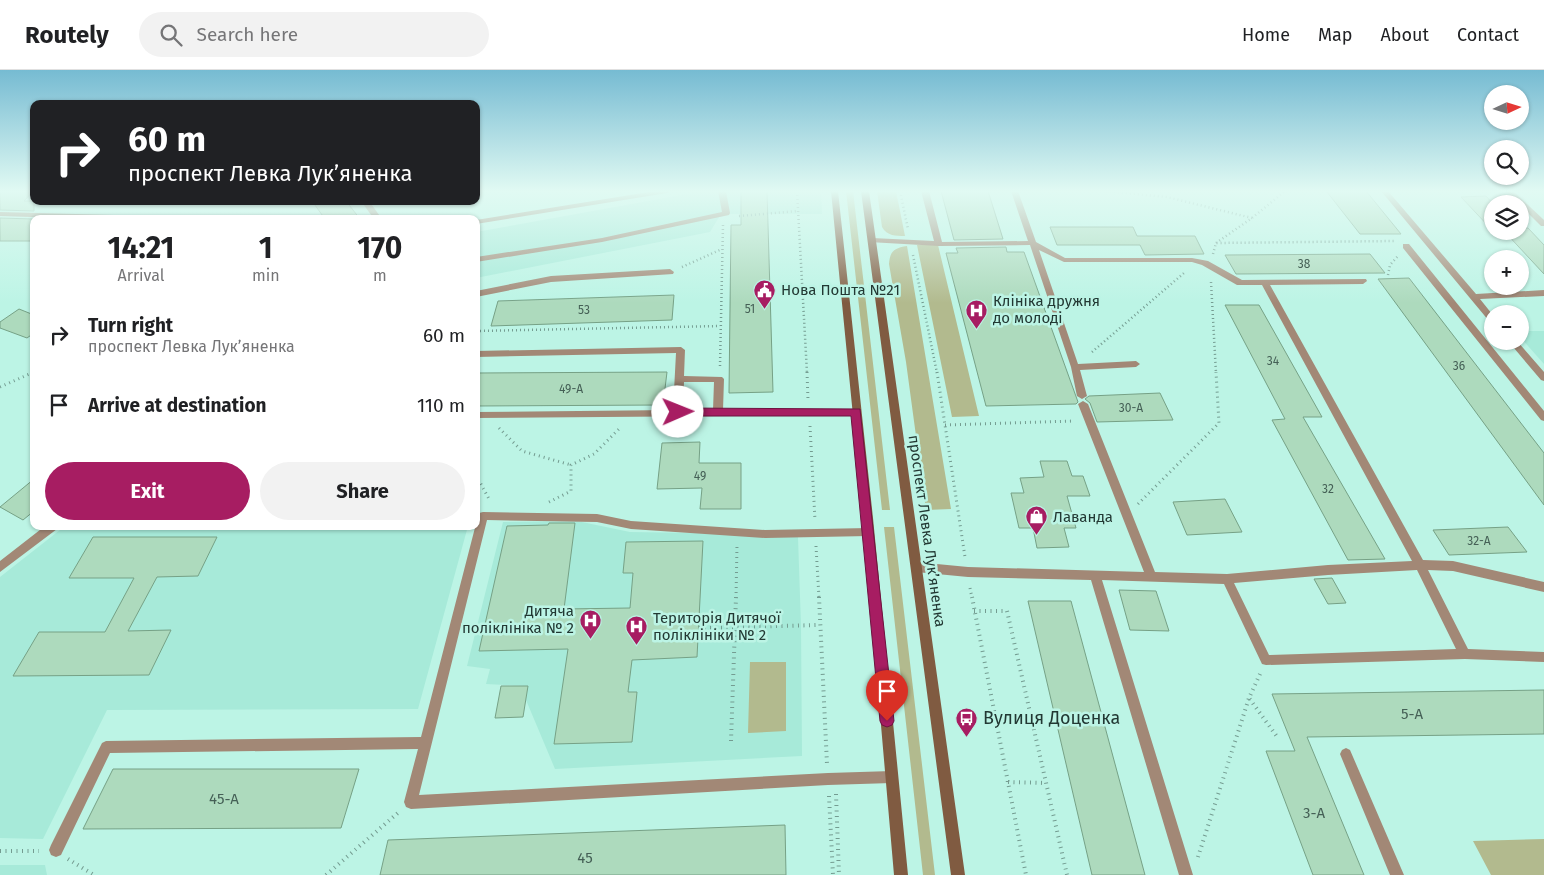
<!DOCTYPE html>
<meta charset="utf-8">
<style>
:root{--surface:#fff;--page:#f2f2f2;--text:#202124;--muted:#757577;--line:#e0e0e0;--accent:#a71d62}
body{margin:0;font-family:"Fira Sans",sans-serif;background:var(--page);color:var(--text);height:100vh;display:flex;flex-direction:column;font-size:19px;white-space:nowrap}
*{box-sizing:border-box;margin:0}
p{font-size:16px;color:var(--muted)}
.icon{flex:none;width:28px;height:28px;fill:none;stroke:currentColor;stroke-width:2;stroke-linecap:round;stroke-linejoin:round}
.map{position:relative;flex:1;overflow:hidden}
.panel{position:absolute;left:30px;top:145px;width:450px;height:315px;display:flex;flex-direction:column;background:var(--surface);border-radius:10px;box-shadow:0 1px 4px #0004}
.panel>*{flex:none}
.guide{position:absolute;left:30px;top:30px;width:450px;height:105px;border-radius:10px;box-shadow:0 1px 4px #0004;background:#202124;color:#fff;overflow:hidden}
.needle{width:32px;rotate:86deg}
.fabs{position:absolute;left:1484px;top:15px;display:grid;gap:10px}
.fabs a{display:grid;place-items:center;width:45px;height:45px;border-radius:50%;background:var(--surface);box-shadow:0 1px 4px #0004;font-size:25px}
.pin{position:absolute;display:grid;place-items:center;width:42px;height:42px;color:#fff;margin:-51px -21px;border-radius:50% 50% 50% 0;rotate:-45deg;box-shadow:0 0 5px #0007}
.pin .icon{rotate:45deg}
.me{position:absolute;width:55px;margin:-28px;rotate:89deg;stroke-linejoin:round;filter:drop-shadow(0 0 4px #0008)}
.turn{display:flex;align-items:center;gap:18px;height:105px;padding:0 15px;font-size:22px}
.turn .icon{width:65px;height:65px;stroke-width:2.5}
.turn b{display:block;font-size:35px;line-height:42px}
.eta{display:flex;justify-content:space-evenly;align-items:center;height:85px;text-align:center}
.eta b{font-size:30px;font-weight:700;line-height:35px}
.action{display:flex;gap:10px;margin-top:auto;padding:10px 15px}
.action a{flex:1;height:58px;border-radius:30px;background:var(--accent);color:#fff;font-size:20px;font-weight:700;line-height:58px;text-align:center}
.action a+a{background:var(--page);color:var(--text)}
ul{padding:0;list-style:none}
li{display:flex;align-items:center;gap:15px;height:70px;padding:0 15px}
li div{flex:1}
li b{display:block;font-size:19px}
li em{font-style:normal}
header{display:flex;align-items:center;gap:30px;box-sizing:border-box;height:70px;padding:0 25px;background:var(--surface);border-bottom:1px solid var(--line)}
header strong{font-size:24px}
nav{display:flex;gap:28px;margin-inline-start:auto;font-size:18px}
.search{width:350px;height:45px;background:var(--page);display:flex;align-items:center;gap:12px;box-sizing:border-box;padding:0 18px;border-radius:28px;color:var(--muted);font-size:19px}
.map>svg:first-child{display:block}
.built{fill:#a7ead9}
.green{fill:#b2ba8e}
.building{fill:#addabd;stroke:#76a186}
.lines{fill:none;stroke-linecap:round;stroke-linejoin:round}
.path-far2{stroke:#749c91;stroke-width:2.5;stroke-dasharray:1 3;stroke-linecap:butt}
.path-far1{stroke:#749c91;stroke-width:3;stroke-dasharray:1 4;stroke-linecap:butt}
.path{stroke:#749c91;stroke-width:4;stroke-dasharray:1 4.5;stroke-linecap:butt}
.lane{fill:#a28876;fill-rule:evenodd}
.street{fill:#a28876;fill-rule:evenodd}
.secondary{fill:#805b41;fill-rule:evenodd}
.route{fill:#a71d62;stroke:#6d1340}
.labels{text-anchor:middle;stroke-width:5;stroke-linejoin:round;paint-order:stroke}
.number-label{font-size:12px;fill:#456056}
.poi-label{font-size:15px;fill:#223833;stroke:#bcf4e5;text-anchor:start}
.street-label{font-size:15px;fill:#223833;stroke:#bcf4e5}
.near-number-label{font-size:15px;fill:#456056}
.near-poi-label{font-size:18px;fill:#223833;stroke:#bcf4e5;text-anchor:start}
</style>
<header>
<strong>Routely</strong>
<div class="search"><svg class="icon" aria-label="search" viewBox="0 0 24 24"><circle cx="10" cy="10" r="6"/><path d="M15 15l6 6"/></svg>Search here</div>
<nav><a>Home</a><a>Map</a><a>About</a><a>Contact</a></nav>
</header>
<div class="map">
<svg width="1544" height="805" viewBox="0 0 1544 805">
<rect width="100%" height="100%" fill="#bcf4e5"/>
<path class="built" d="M704,121H821L822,144H721L710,162L476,208V162Z
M1520,261H1544V294L1520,267Z
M577,451L630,462L697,463L798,467L801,556L802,686L555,699L526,630L528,616L486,614L490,599L467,596L503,452Z
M65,456H468L418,639L107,640L43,769L0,768V507Z
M0,795H45L47,805H0Z"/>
<path class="green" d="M846,121H853L890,440H882Z
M877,121H896L905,166C896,166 887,166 882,157Z
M917,175H938L979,346L952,347Z
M907,176L951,439L926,440L906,292L889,194C890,181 894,178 907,176Z
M884,457H894L935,805H923Z
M750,592H786V661L748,663Z
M1544,769V805H1491L1473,771Z"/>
<path class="building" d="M0,121H33L24,131H34V141L0,140Z
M741,121H767L773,322L729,323L731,155H741Z
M941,121H988L1003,169L954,170Z
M1366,121L1401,164H1360L1327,122Z
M1486,126L1493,134L1492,160L1461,127Z
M312,131H346L360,149H325Z
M0,148L34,149V171H0Z
M1050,157H1133L1137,166H1195L1204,184L1145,185L1140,175H1057Z
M1520,158H1528L1544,175V204L1504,161H1520Z
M1006,177L1007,182H1024L1078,332L1076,334L986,336L946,183H958L956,178Z
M1370,184L1385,203L1236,204L1225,185Z
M1409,208L1544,383V435L1378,209Z
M674,225L672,250L491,256L498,231Z
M1225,235H1259L1322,347H1303L1385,489L1348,490L1272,350L1285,349Z
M19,239L34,245V263L27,268L0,258V252Z
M667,302L663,335L476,336V303Z
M1160,323L1173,350L1097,352L1090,333L1085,329L1089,326Z
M700,372L699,393H741V439H700L702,418L657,419L662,373Z
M1040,391H1067L1072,406H1083L1090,426H1067L1076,458H1064L1069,477L1037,478L1033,458H1019L1011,423H1024L1020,408L1044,407Z
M34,409V441L23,450L0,437Z
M1225,429L1242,462L1187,465L1173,432Z
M549,453H575L564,539L630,538L633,503H623L626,472L703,471L697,587L632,590L628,622H637L632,672L554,674L568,579L479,581L507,456L548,455Z
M1508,457L1527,482L1449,485L1433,460Z
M93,467H217L198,506L157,507L128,561L171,560L149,605L13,606L39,562H105L134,508H69Z
M1332,508L1346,533L1328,534L1314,509Z
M1119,520L1156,521L1169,561L1130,560Z
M1028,531H1071L1145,805H1092Z
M501,616H528L523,647L495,648Z
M1544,620V664L1307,667L1364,805H1313L1266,681H1295L1272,624Z
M113,699H359L341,758L83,759Z
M785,755L786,805H380L388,770Z"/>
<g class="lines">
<path class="path-far2" d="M797,121L807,303
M900,121L908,159
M1106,121L1167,127L1252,148
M739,146L798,141
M1216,173L1252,148L1285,121
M1213,184L1216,173L1394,171
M913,185L937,303
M682,197L722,179
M1388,205L1390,195L1398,186
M1211,212L1216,303
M476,261L720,256
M1092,282L1184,203
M720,296L723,155
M31,303L34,302"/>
<path class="path-far1" d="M807,302L808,330
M937,302L965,487
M0,317L34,302
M945,355L1074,351
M810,356L815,450
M499,358L522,381L571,395
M476,405L489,429L488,431
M549,432L571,421V395L594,384L621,357
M1138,434L1219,353L1216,302
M816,476L819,528
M970,518L972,528
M736,528L737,475"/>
<path class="path" d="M819,527L827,694
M972,527L1026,805
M974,541H1007L1067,805
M699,558L819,555
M1260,604L1249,628L1278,668
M731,671L736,527
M1008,712L1046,713
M836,724L839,805
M829,726L833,805
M0,781H39
M1198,787L1249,628
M68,789L94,805
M326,805L399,742"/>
<path class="lane" d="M718,121H726L730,143L729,145L602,172L476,192V187L602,168L722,142Z
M921,121H929L942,172L1028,171L1011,121H1018L1036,172L1065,188H1192L1208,191L1242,210L1366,209L1367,211L1363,214L1270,215L1423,490L1453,491L1544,512V522L1453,501L1428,500L1468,579L1544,582V592L1465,589L1266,595L1262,594L1224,514L1102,510L1193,805H1179L1091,510L968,507L916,502L912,500L911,497L912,494L916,492L968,497L1144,502L1078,334L1083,331L1088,334L1155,502L1227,504L1328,495L1412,491L1262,215H1237L1202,195L1192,192H1064L1039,180L1078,294L1136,291L1140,294L1136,297L1080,300L1087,326L1082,329L1077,326L1071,297L1030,175L939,176L869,172L868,170L872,168L934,171ZM1417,500L1456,579L1269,585L1234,513L1328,505Z
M1381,121H1388L1476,224L1544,220V226L1480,229L1492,244V252L1489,251Z
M1506,121H1513L1544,150V156H1541Z
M1403,174H1409L1544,341V351L1541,350L1403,178Z
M670,199L674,202L673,204L551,212L476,227V221L551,206Z
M1508,271H1517L1544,302V311L1541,310Z
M681,277L685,280L684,306L722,307L724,309L723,340L856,339L861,342L856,345L476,348V342L673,340L676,283L476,287V281ZM684,312H714L713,340H683Z
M483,442L597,444L631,451L765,460L869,458L873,459L874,462L873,465L869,466L765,468L631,459L597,452L487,450L419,725L828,703L892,701L897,702L898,707L897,712L892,713L828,715L411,739L406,737L404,732L418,679L110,683L61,785L56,787L51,785L49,780L51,775L102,673L106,671L421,667L478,446L479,443Z
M1346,678L1350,680L1404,805H1390L1340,684L1342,680Z"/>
<path class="street" d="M655,121H671L667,123L476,154V150Z
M361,131H369L382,149H374Z
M0,142L190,147L194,149H94L0,146Z
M45,456H58L57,459L0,502V491Z"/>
<path class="secondary" d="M831,121H838L873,448L908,805H894L863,448Z
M861,121H869L965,805H951Z"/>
</g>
<linearGradient id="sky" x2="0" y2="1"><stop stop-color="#76bbd2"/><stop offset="0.52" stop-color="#e1faf3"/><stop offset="1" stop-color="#e1faf3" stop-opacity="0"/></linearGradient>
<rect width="1544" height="233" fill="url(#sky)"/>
<path class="route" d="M678,338L860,339L894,651L892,655L887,657L882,655L880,651L851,346H678L672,342Z"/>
<defs>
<symbol id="civic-pin" viewBox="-11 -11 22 30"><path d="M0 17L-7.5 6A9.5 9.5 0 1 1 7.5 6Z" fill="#a71d62" stroke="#bcf4e5"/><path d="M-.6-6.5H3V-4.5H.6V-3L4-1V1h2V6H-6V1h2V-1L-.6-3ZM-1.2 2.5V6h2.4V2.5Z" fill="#fff"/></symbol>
<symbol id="hospital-pin" viewBox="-11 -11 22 30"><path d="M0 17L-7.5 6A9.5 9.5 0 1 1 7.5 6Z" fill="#a71d62" stroke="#bcf4e5"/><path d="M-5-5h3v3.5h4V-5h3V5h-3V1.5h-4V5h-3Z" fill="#fff"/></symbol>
<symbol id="shop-pin" viewBox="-11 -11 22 30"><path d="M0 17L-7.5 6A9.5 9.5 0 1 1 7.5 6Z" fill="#a71d62" stroke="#bcf4e5"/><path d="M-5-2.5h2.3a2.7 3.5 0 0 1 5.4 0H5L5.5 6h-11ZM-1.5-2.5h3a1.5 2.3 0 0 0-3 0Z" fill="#fff"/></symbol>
<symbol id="bus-pin" viewBox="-11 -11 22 30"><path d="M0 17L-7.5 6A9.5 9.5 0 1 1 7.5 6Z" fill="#a71d62" stroke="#bcf4e5"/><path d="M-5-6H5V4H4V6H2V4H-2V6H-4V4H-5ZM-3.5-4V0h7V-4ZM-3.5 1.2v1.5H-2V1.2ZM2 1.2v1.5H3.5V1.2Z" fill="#fff"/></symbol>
</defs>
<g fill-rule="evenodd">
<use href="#civic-pin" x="752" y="208" width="25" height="34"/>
<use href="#hospital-pin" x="964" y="228" width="25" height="34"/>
<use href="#shop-pin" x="1024" y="434" width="25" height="34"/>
<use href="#hospital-pin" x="578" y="538" width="25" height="34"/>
<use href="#hospital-pin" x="624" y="544" width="25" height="34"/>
<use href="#bus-pin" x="954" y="636" width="25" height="34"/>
</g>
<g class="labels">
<g class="number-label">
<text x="1304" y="198">38</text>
<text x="750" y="243">51</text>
<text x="584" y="244">53</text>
<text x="1273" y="295">34</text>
<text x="1459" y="300">36</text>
<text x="571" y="323">49-А</text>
<text x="1131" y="342">30-А</text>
<text x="700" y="410">49</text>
<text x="1328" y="423">32</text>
<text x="1479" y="475">32-А</text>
</g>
<g class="poi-label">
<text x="781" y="225">Нова Пошта №21</text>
<text x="993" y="236">Клініка дружня<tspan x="993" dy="17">до молоді</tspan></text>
<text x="1053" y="452">Лаванда</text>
<text x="574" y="546" text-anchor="end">Дитяча<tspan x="574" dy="17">поліклініка № 2</tspan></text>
<text x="653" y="553">Територія Дитячої<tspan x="653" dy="17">поліклініки № 2</tspan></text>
</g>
<g class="street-label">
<text transform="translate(927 461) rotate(82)" y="5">проспект Левка Лукʼяненка</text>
</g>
<g class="near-number-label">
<text x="1412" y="649">5-А</text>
<text x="224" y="734">45-А</text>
<text x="1314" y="748">3-А</text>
<text x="585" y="793">45</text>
</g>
<g class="near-poi-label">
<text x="983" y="654">Вулиця Доценка</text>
</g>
</g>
</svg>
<div class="fabs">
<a><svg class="needle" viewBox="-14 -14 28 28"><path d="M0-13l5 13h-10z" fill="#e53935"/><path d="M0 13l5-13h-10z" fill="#757577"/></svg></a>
<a><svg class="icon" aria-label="search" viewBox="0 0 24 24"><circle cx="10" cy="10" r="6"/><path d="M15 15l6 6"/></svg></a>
<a><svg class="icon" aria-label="layers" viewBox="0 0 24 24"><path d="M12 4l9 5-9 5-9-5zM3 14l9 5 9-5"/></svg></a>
<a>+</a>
<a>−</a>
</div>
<div class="pin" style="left:887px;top:651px;background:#d93025"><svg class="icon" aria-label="arrive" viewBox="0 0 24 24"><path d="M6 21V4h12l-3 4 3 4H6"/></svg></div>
<svg class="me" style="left:678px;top:342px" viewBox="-20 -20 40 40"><circle r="19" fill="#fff"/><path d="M0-13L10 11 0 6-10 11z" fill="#a71d62"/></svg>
<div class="guide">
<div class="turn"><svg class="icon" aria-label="right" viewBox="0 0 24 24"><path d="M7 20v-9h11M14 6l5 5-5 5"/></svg><div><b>60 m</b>проспект Левка Лукʼяненка</div></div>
</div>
<section class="panel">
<div class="eta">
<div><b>14:21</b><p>Arrival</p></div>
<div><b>1</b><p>min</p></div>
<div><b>170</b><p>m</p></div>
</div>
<ul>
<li><svg class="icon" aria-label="right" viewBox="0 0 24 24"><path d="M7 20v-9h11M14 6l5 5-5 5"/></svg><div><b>Turn right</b><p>проспект Левка Лукʼяненка</p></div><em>60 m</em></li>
<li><svg class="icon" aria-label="arrive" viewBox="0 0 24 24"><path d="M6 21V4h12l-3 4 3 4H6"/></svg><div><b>Arrive at destination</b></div><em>110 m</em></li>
</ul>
<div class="action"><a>Exit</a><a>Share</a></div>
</section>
</div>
